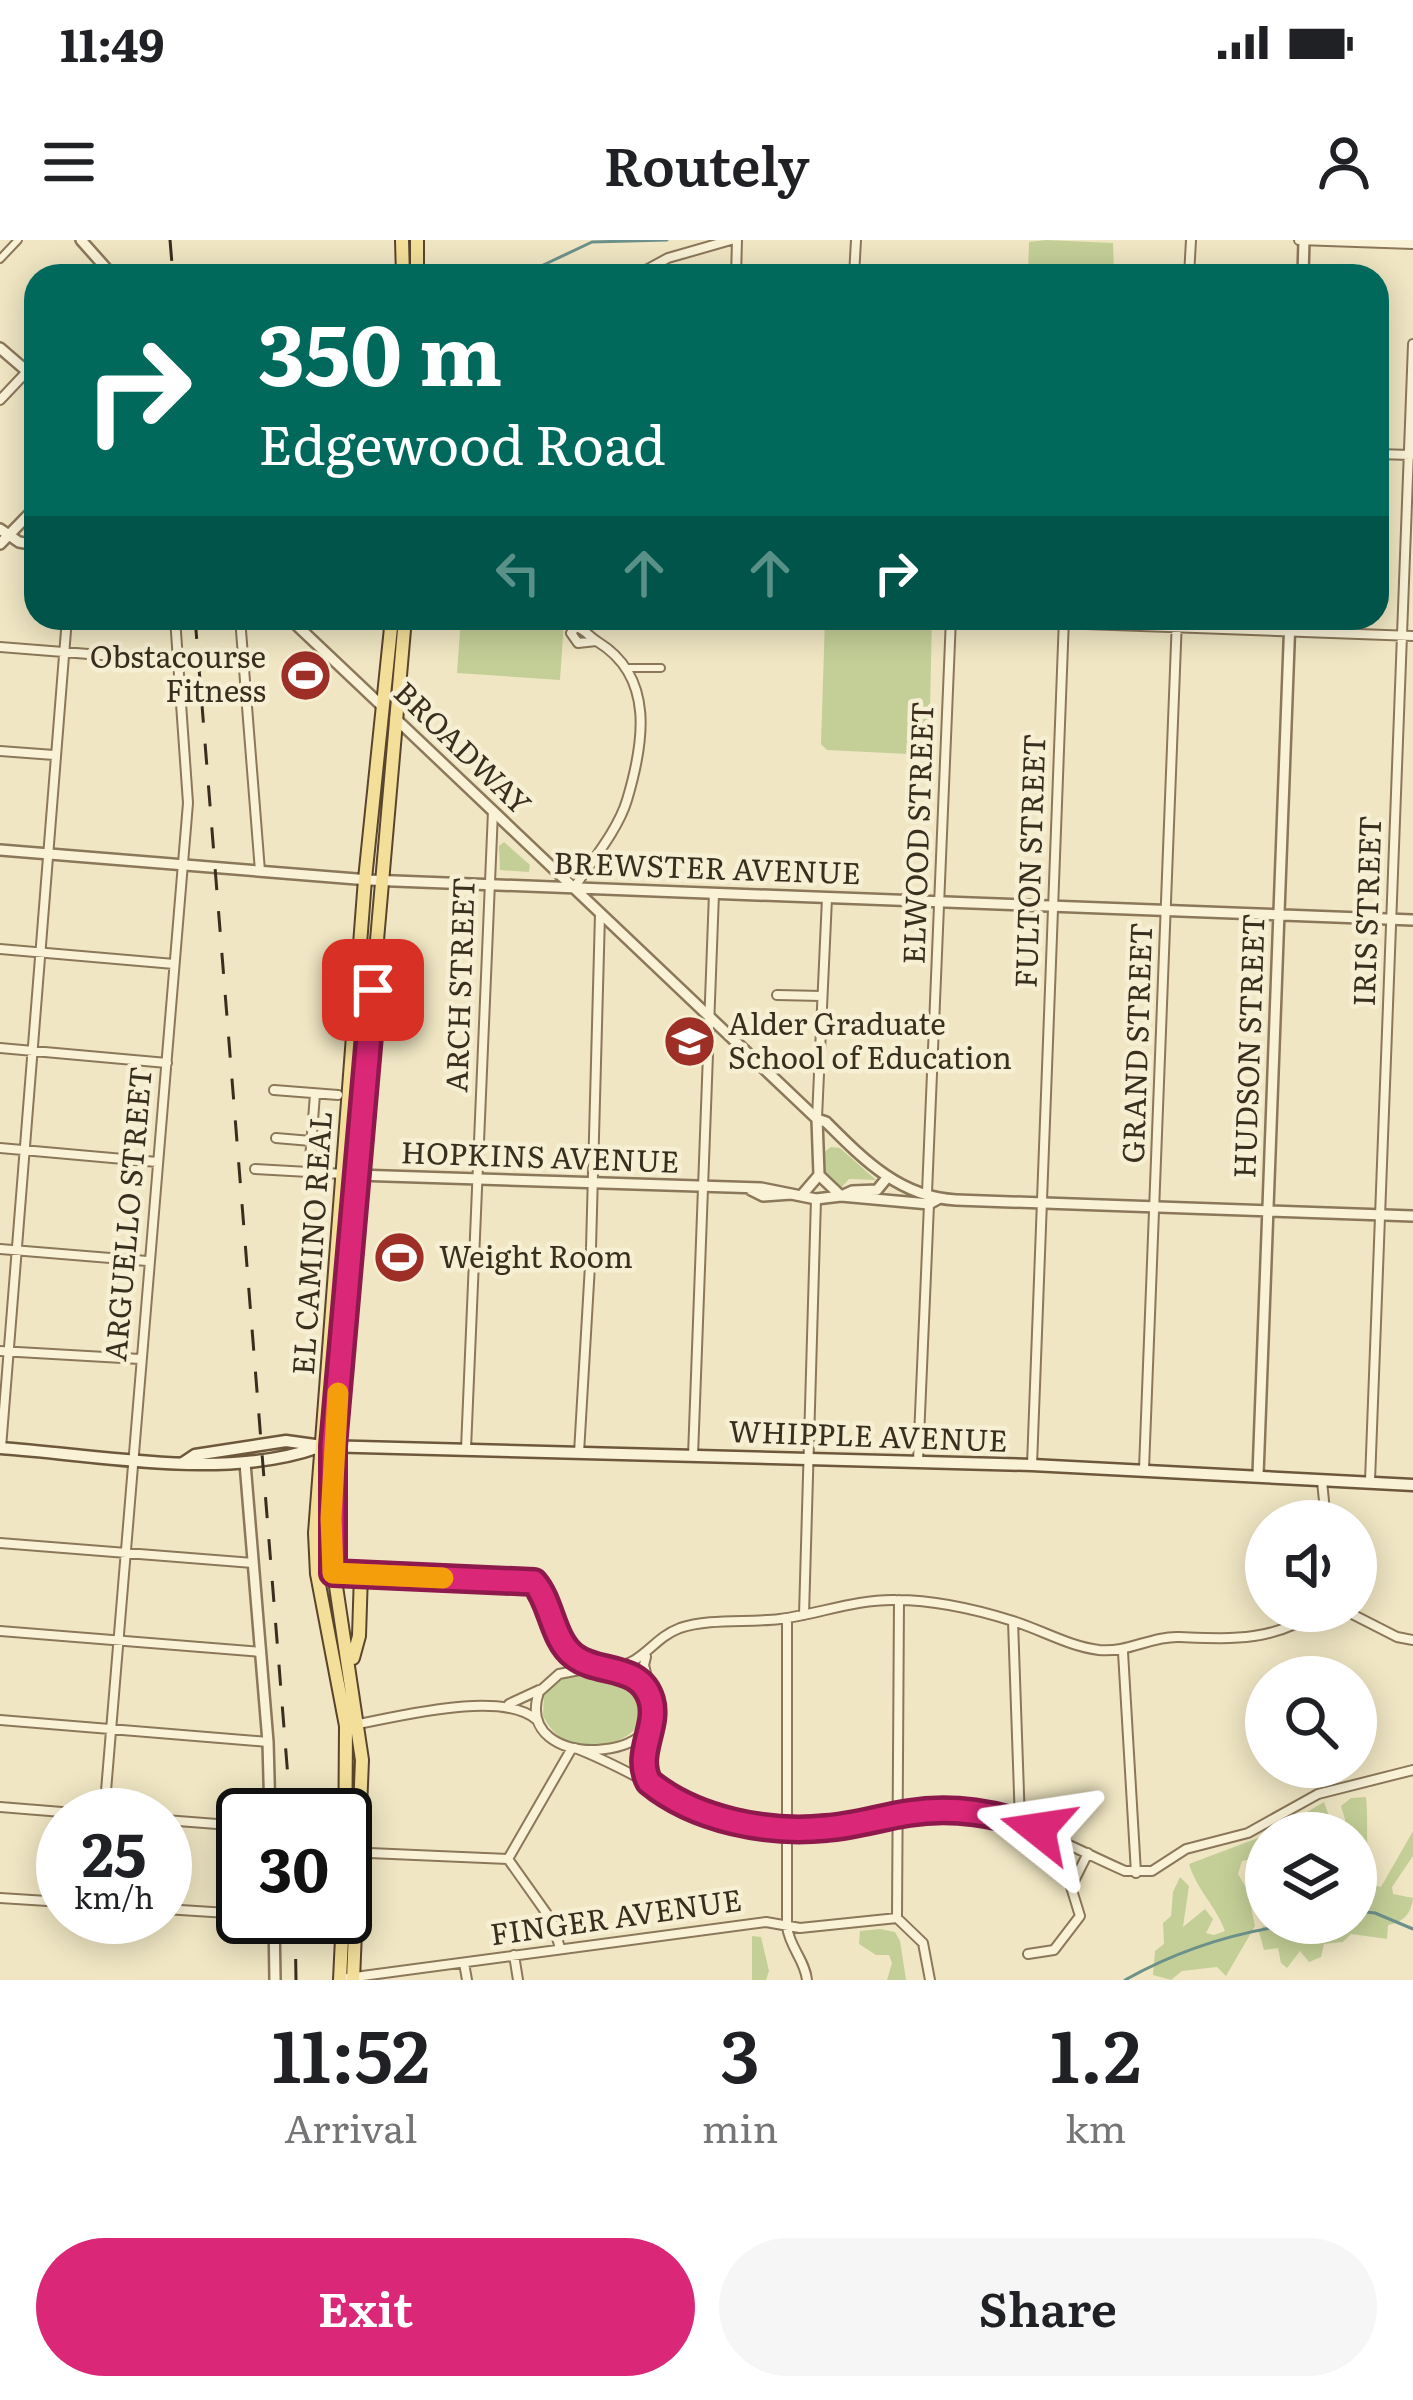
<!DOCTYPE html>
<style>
:root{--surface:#fff;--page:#f6f6f6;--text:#202124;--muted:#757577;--accent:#db2777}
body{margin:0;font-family:Literata,serif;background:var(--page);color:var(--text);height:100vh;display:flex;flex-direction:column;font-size:45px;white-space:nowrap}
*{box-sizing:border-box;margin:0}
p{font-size:39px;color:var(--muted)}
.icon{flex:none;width:66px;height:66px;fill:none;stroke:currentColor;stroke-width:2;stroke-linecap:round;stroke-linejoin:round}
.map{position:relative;height:1740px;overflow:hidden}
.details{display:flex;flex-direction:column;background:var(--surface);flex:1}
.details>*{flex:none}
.top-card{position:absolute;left:24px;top:24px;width:1365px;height:366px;border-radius:36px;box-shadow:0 6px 30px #0003;background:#00695c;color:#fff;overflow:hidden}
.buttons{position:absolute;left:1245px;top:1260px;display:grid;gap:24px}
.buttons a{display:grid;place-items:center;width:132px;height:132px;border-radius:50%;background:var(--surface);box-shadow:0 6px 30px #0003;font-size:60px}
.speed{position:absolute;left:36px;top:1548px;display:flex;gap:24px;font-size:60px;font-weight:700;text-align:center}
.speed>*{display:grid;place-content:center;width:156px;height:156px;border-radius:50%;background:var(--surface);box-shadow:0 6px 30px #0003;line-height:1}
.speed small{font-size:30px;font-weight:400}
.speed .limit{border:6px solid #111;border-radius:18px;background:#fff;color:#111}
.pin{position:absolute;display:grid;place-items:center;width:102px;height:102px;color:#fff;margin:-51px;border-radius:24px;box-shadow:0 6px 18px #0006}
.me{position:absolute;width:132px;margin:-66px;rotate:285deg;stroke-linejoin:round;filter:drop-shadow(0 0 9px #0008)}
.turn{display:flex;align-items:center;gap:42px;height:252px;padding:0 36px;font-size:54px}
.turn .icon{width:156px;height:156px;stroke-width:2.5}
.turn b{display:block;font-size:84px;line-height:102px}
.lanes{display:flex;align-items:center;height:114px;padding:0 36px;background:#0003;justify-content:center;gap:60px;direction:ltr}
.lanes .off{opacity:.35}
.eta{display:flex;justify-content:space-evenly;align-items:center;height:204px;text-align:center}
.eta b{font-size:72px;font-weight:600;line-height:84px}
.button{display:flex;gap:24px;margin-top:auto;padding:24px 36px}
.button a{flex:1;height:138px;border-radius:72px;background:var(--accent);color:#fff;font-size:48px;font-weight:600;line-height:138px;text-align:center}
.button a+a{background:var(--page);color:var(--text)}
.status{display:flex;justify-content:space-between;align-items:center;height:84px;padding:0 60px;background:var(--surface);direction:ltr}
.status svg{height:33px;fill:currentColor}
header{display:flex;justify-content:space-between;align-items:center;height:156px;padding:0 36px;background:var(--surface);font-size:54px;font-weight:600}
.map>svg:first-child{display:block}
.green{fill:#c4cf97}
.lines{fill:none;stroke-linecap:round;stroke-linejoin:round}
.stream{stroke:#6c918b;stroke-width:3}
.pedestrian-casing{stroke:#8b7759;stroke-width:10}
.minor-casing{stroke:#8b7759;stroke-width:12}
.tertiary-casing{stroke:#8b7759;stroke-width:14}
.secondary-casing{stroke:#6d583c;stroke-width:15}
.primary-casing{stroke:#59452d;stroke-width:16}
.pedestrian{stroke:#faf2d7;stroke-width:6}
.minor{stroke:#faf2d7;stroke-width:8}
.tertiary{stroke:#faf2d7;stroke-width:9}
.secondary{stroke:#faf2d7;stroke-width:10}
.primary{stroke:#f4df9a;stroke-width:12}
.rail{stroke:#3a2e1e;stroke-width:3;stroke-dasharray:21 21;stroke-linecap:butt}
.route-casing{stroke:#8e194d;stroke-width:30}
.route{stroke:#db2777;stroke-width:21}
.slow{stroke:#f59e0b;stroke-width:21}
.labels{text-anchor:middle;stroke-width:9;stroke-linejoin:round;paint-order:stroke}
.poi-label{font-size:30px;fill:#3a2e1e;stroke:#f7efd3;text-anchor:start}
.street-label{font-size:30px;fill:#3a2e1e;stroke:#f7efd3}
</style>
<div class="status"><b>11:49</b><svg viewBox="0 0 49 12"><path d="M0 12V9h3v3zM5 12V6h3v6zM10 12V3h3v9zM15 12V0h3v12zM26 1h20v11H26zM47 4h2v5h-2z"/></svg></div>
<header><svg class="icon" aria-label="menu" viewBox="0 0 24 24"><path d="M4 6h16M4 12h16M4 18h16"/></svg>Routely<svg class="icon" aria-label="person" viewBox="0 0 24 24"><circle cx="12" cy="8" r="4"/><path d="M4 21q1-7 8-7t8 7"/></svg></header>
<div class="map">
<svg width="1413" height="1740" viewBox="0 0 1413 1740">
<rect width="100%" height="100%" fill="#f0e6c3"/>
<path class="green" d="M1046,0L1113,3L1114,36H1028L1029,2Z
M461,378L564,382L560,440L457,433Z
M825,378H932L929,515L827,510L821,504Z
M504,602L530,625L529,632L500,630L499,606Z
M831,907L840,908L876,940L849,939L842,947L832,946C823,935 820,926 824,912Z
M599,1432C719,1449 586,1560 543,1476L544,1455L562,1438Z
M1366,1557C1369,1587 1364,1615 1372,1645L1381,1647L1413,1591V1616L1392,1647L1393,1654L1413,1658C1411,1675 1403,1682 1388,1685L1387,1699L1351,1694L1343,1702L1324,1704L1321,1717L1309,1722L1300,1711L1287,1728L1281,1723L1278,1708L1264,1710L1259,1692L1263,1686L1273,1689L1277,1683H1356V1593H1349L1341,1566L1351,1558Z
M1324,1562L1329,1576C1321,1597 1306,1593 1285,1593L1284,1586Z
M1266,1595V1616L1242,1621L1238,1634L1247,1649L1255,1686L1226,1736L1217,1727L1182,1731L1171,1740L1153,1735L1155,1711L1164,1704L1163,1683L1171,1676L1173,1652L1180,1637L1189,1646L1183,1687L1205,1669L1213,1679L1206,1693L1214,1695L1225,1691C1216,1666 1197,1650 1189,1624Z
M880,1689L895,1692L900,1701L906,1740H887L892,1723L889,1715H876L859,1704L860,1691Z
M752,1696L761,1697L769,1731L766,1740H752Z"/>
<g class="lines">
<path class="stream" d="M520,36L592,2L667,0
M1356,1671L1375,1673L1413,1689
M1125,1740C1180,1709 1242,1690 1305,1683"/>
<defs>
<path id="pedestrian" d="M0,19L18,0
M629,428H661"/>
<path id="minor" d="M1299,0L1413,4
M635,36L668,18L731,0
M736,36L737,0
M854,36L856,0
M1189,36L1191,0
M0,160L36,122
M1377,214L1411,215
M240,378L260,631
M951,379L1413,396
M0,407L177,421
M0,511L54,515
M574,648C591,622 618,590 627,560C644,503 655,437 598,402C588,396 586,390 576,387L571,393L578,403L596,401
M0,709L174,724
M777,755L822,756
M0,808L167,823
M274,850L338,855
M817,878L827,658
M276,898L311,901
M0,908L157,922
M255,929L344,934
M309,933L315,854
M927,953L951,378
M0,1009L147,1021
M0,1111L140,1119
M1,1208L67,378
M466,1209L493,571
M579,1213L591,1008L600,674
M693,1216L714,653
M918,1221L929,964
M1032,1225L1064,378
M1144,1229L1177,378
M1322,1241L1326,1281
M1370,1241L1413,104
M0,1303L253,1323
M335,1333L534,1342L564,1406L590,1424
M899,1360L897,1678L923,1703L930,1740
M1346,1371L1397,1397L1413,1400
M804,1375L816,959
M787,1378V1687C790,1708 805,1720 807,1740
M1013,1381L1020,1582
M0,1391L261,1412
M1123,1412L1136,1633
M646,1417L644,1425L650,1449
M600,1426C619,1429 638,1435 648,1453C685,1523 511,1535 539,1452L559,1434Z
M611,1428C646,1423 651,1399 680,1388C710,1378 748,1383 780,1379C819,1374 856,1359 896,1360C933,1360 978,1370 1013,1381C1042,1390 1068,1406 1099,1410C1128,1413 1151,1396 1179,1397C1231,1399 1273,1402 1318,1371
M509,1464L539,1450
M0,1480L268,1502
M353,1485C397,1477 502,1449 537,1480
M575,1508C646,1535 691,1577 770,1587C818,1593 861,1582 907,1574C993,1559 1050,1598 1125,1631H1152L1186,1609L1248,1593L1318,1554L1413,1530
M649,1541L643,1526L649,1486
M0,1567L99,1575
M104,1575L188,563L175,378
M165,1580L243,1586
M346,1612L508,1619
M0,1658L63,1662
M165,1669L243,1674
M560,1708L552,1681L508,1619L572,1508
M1028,1714L1054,1710L1080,1676L1071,1647L1088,1613
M514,1715L518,1740
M464,1723L467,1740
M340,1739L766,1682L800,1688L897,1678"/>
<path id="tertiary" d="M81,0L113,36
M1303,36L1304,0
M0,108L36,139
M0,289L19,302L36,305
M0,304L36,267
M289,378L383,467
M395,478L817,879L826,882C864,920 900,957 956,960L1413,976
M0,610L369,640L1413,680
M356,935L761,948L816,959L841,956L929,964L938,959
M819,935L841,956L852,951L877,950L886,939
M751,950L763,956L791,954
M801,956L819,935L817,879
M245,1223L268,1502L270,1575
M1258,1235L1290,378
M274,1677L275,1740"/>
<path id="secondary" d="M0,1208C101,1215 224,1241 319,1207
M183,1223L195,1215L286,1201L322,1206L1032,1225L1413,1245"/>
<path id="primary" d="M402,0L403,36
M417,0V36
M353,1418L359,1396L361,1334
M345,1630L346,1486L317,1334L315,1293L365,639L392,378
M340,1740L343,1677
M353,1740L362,1520L331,1313L333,1206L405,378"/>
</defs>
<use href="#pedestrian" class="pedestrian-casing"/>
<use href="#minor" class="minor-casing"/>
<use href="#tertiary" class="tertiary-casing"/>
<use href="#secondary" class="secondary-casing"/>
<use href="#primary" class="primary-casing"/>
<use href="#pedestrian" class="pedestrian"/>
<use href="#minor" class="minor"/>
<use href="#tertiary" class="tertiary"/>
<use href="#secondary" class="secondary"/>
<use href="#primary" class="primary"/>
<path class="rail" d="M170,0L173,36
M195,378L291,1575
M295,1677L296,1740"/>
</g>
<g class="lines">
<defs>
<path id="route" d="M373,750L333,1206V1333L534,1342C552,1363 552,1399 574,1416C598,1435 640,1423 651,1460C659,1487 634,1514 649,1542C695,1580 768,1594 826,1588C854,1586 882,1577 909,1573C952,1566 998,1573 1038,1589"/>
</defs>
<use href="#route" class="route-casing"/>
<use href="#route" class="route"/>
<path class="slow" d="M338,1153L331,1278L333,1333L443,1338"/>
</g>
<defs>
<symbol id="stadium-disc" viewBox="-11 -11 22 22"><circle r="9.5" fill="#9d2f27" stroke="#f7efd3"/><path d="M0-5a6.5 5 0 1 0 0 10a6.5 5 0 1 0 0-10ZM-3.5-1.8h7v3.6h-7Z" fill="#fff"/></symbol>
<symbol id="university-disc" viewBox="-11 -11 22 22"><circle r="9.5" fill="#9d2f27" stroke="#f7efd3"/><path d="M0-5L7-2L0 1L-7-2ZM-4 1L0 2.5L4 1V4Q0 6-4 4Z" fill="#fff"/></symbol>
</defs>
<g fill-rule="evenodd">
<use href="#stadium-disc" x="276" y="406" width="59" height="59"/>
<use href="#university-disc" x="660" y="772" width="59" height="59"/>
<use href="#stadium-disc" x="370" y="988" width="59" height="59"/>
</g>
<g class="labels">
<g class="poi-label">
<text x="266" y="428" text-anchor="end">Obstacourse<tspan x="266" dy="34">Fitness</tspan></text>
<text x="728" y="795">Alder Graduate<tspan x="728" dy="34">School of Education</tspan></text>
<text x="439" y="1028">Weight Room</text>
</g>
<g class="street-label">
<text transform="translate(462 509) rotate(44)" y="10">BROADWAY</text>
<text transform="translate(919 593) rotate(-88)" y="10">ELWOOD STREET</text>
<text transform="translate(1031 621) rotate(-88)" y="10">FULTON STREET</text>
<text transform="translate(707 629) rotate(2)" y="10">BREWSTER AVENUE</text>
<text transform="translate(1368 671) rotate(-88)" y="10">IRIS STREET</text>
<text transform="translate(461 745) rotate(-88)" y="10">ARCH STREET</text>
<text transform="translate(1138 803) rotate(-88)" y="10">GRAND STREET</text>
<text transform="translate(1250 806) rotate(-88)" y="10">HUDSON STREET</text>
<text transform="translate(540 918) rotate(2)" y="10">HOPKINS AVENUE</text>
<text transform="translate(129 974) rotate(-85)" y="10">ARGUELLO STREET</text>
<text transform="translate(313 1003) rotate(-86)" y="10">EL CAMINO REAL</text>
<text transform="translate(868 1197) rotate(2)" y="10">WHIPPLE AVENUE</text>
<text transform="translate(616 1678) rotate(-8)" y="10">FINGER AVENUE</text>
</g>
</g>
</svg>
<div class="buttons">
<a><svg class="icon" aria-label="sound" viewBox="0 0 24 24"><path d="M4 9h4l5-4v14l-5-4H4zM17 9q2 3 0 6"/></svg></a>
<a><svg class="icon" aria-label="search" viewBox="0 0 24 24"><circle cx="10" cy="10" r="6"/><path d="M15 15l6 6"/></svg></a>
<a><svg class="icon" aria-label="layers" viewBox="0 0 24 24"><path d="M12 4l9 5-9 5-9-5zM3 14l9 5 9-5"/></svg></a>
</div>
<div class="speed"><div>25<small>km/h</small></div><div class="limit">30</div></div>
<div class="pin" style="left:373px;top:750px;background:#d93025"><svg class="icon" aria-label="arrive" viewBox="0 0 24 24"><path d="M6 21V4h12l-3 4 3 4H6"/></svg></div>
<svg class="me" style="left:1038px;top:1589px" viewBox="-20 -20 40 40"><path d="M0-17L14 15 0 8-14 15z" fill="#db2777" stroke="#fff" stroke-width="4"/></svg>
<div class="top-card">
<div class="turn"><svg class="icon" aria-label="right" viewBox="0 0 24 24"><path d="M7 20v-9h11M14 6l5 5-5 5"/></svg><div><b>350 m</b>Edgewood Road</div></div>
<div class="lanes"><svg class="icon off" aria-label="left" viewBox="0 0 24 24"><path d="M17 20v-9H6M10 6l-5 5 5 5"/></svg><svg class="icon off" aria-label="ahead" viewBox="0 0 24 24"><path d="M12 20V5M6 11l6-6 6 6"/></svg><svg class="icon off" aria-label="ahead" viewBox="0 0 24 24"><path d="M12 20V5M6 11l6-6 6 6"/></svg><svg class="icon" aria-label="right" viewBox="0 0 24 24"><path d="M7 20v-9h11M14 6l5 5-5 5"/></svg></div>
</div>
</div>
<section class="details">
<div class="eta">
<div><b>11:52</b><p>Arrival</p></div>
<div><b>3</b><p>min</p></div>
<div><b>1.2</b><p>km</p></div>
</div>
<div class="button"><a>Exit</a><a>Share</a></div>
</section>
